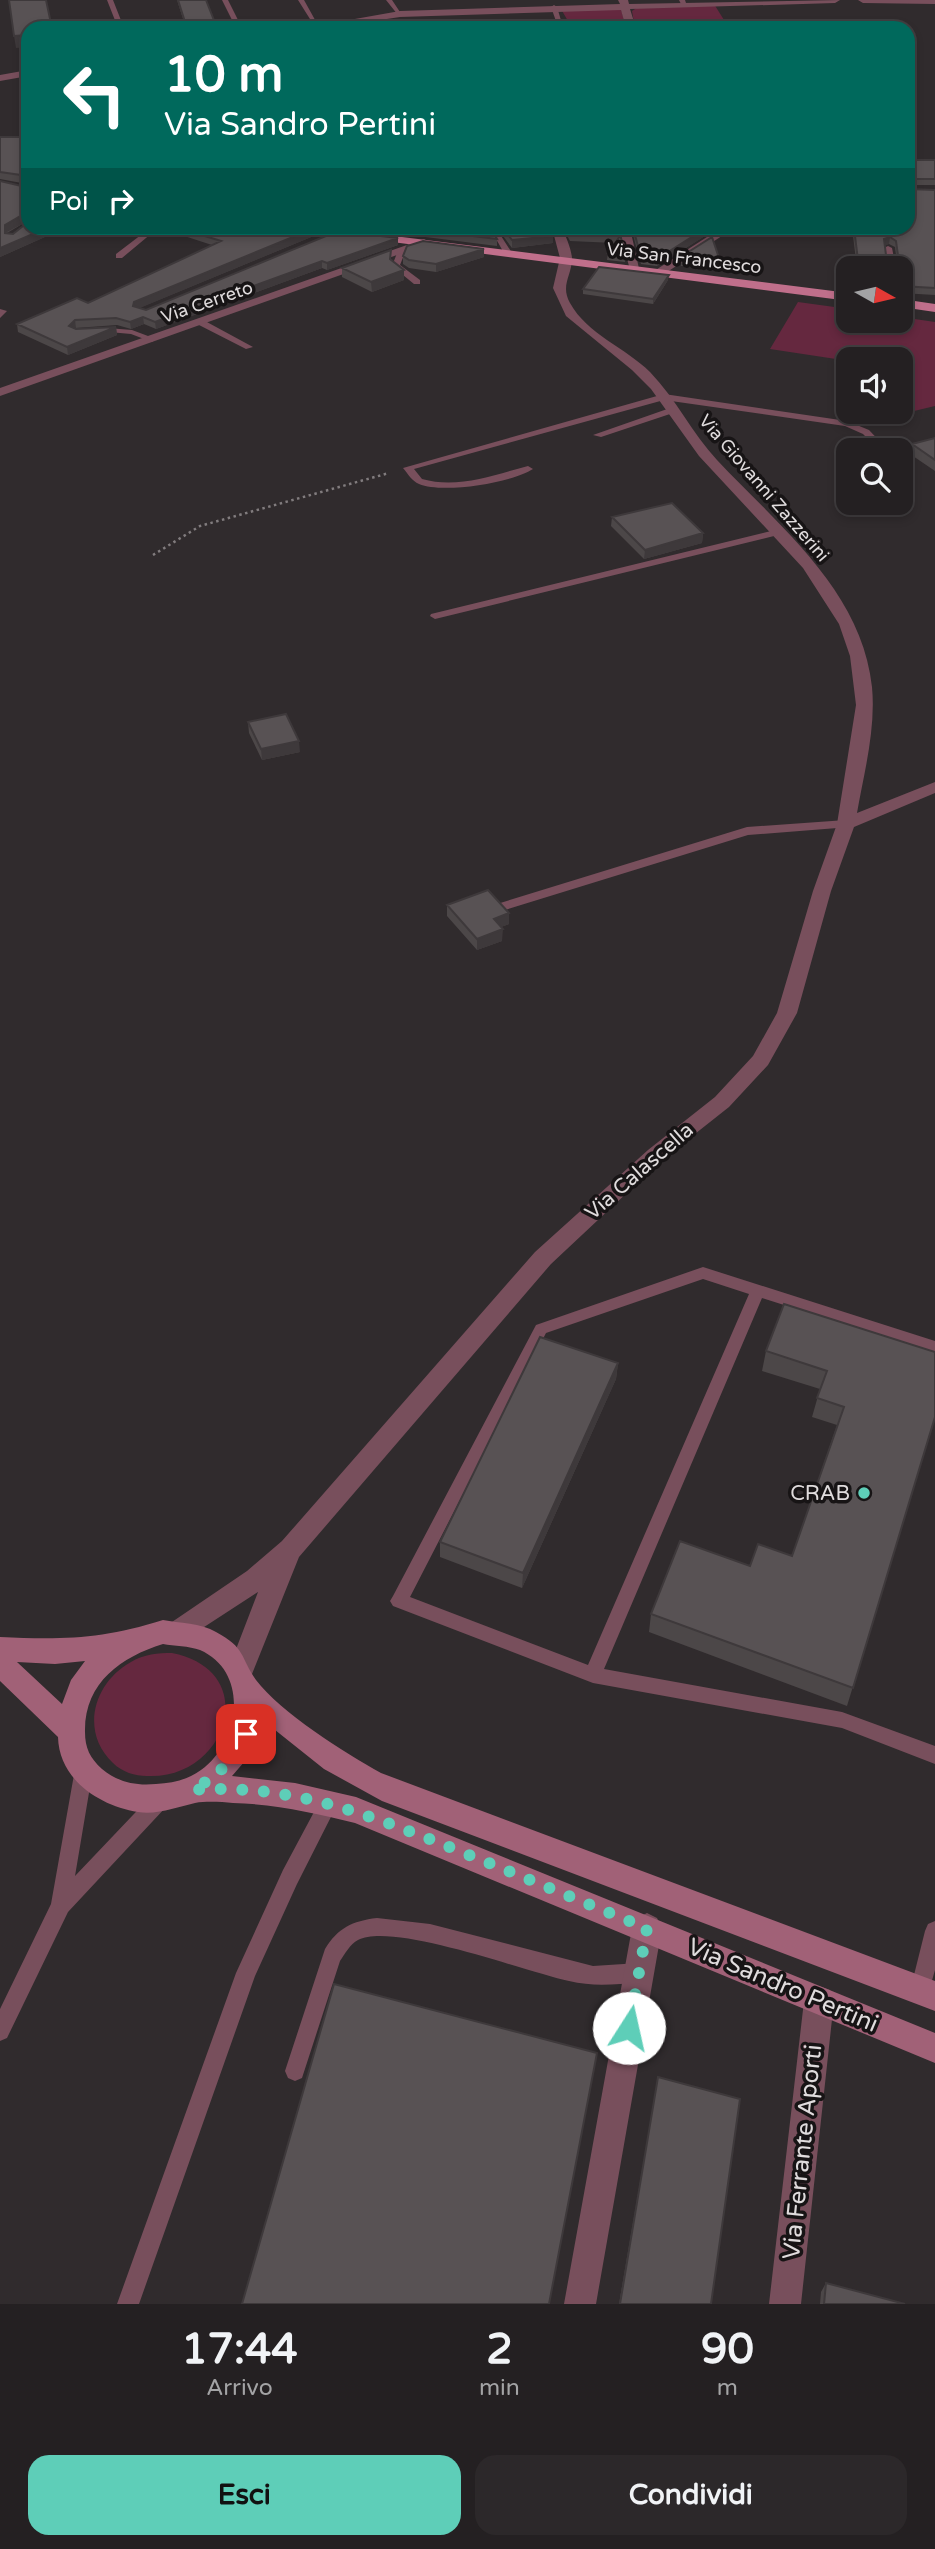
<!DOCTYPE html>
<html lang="it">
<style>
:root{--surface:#242022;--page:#2c282a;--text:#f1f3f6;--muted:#a3a3a5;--line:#413e40;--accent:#5eceb8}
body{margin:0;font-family:"Varela Round",sans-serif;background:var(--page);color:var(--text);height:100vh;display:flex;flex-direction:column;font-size:26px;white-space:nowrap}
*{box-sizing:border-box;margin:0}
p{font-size:23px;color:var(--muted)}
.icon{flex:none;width:38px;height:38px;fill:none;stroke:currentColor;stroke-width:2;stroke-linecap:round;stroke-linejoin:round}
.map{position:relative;height:2304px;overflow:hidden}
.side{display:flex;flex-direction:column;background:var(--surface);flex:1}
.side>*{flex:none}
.hud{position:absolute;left:21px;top:21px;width:894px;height:214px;border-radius:21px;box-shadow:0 4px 10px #0003,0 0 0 2px var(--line);background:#00695c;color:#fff;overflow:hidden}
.needle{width:46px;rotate:98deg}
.fabs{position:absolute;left:836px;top:256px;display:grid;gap:14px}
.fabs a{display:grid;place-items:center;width:77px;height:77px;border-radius:14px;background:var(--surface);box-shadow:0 4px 10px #0003,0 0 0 2px var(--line);font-size:35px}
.pin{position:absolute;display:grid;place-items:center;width:60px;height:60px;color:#fff;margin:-30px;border-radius:14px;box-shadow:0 4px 10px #0006}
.me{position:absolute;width:77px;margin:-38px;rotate:10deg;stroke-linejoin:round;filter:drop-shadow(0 0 5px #0008)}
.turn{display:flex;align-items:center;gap:24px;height:147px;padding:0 28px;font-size:32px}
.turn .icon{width:91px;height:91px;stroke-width:2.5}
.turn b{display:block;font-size:49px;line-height:60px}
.then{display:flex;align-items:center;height:66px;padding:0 28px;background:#0003;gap:14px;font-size:26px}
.eta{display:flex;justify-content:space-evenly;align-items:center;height:119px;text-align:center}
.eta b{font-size:42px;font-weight:700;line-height:49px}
.cta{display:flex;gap:14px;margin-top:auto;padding:14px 28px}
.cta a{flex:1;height:80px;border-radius:21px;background:var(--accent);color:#111;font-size:28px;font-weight:700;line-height:80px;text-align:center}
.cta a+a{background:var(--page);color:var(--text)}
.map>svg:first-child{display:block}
.green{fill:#65283f}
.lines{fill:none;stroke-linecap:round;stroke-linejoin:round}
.path{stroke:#817c7e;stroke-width:2.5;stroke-dasharray:2.5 3.5;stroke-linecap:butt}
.lane{fill:#784f5c;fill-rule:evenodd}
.street{fill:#784f5c;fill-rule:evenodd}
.secondary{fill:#a16177;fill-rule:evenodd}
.primary{fill:#c06f8b;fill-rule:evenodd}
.wall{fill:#4c4748;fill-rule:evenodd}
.shaded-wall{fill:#3e393b}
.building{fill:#585254;stroke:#3e393b;stroke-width:2;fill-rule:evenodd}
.route{stroke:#5eceb8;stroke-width:12;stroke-dasharray:0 21.6}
.poi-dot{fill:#5eceb8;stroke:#171415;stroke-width:2.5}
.labels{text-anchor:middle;stroke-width:7;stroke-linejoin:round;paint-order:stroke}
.far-street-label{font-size:18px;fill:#e0dcdd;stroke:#171415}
.street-label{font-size:21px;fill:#e0dcdd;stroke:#171415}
.poi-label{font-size:21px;fill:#e0dcdd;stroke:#171415;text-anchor:end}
.near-street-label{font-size:24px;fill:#e0dcdd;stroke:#171415}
</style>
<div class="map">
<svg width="935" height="2304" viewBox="0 0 935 2304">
<rect width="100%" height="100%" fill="#302b2d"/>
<path class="green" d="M714,4L729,28H635L632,11L638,7Z
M561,9H621L626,28H572Z
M798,302L849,309V320H901V317L935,322V406L868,422L840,418L849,411H901V359H849V361L770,349Z
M172,1653C263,1671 227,1780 147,1776C135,1776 122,1772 113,1763C80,1732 93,1683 131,1662C144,1654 158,1653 172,1653Z"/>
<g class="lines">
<path class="path" d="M153,555L200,526L389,473"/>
<path class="lane" d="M107,0H113L124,28H118Z
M222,0H228L242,28H236Z
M298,0H304L319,27H315Z
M386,0H392L402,15H398Z
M679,0H685L686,3L681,4Z
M554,5L557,7L563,27L531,28L557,24L551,7Z
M508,20L514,25L527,28H510L505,22Z
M123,228H132L121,235H115V231Z
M150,228H158L122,258H116V254Z
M490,228H496L512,253L511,255H505Z
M888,246L892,248L896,268H888L884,248Z
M399,248L406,250L400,265L420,280V284H414L392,266Z
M0,309L7,311L0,318Z
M199,321H205L253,347L246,349L199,325Z
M95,327L132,330L156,339L152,342L131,334L98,331L94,329Z
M664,394L847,421L869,430L888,450H879L863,434L845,426L664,400L414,469L422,479C458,489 493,475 528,466L533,469C511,483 443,494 419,484C412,481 408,474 403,468Z
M673,407L677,410L676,412L601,437L593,435Z
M779,529L782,530V534L435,619L430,616L431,614Z
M846,820L850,821V827L748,835L505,910H497L495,907L497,904L747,827Z
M703,1267L935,1341V1353L762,1298L604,1669L842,1712L935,1746V1764L842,1728L593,1683L393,1606L390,1601L393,1596L536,1325ZM703,1279L749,1294L588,1665L410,1597L546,1333Z
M84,1760L90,1763L93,1769L75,1876L152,1795L159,1792L166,1795L168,1801L166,1807L68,1912L7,2038L0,2041V2009L51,1904L75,1769L78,1763Z
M329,1794L336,1797L338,1803L297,1884L255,1976L139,2304H117L236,1973L283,1870L322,1797Z
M377,1918L430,1924L593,1966L639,1963L646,1966L649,1973L646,1980L639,1983C615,1984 593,1987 569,1981C526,1972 394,1922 358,1940C350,1944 345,1954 340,1961L302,2078L295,2081L288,2078L285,2071L325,1949C338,1928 352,1921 377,1918Z
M935,1921V1970L927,1998L920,2001L913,1998L910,1991L925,1931L928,1924Z"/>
<path class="street" d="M618,0H628L629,4L840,0L835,3L630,9L636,28H626L621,10L400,17L327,28H304L400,11L620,4Z
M858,0H935V4L863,3Z
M28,70V76L0,81V75Z
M552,228H562C566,237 571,248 572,258C572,276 560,285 570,303C587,334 626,348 650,372C676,399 692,433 717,460C779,526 862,591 872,687C876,729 864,773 857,813L935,782V793L854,827L831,891L797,1013L768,1065L729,1107L662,1160L551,1264L299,1557L250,1679L241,1682L232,1679L228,1670L258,1592L178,1644L169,1640L165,1632L169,1624L247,1571L282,1541L535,1252L648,1150L715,1097L753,1056L777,1013L813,891L837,824L856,705L850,656L839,624L803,568L699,456L651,389L632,370L566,316L553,288L560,258Z
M619,228H630L640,273L630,270Z
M721,228H734L661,276L651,273Z
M424,239L430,242L428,244L0,396V388Z
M647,1913L657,1918L662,1928L596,2304H564L632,1928L637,1918Z
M819,1986L830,1990L834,2001L801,2304H769L804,2001L808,1990Z"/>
<path class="secondary" d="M163,1620C179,1623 201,1623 216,1632C246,1648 240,1657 256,1680C280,1712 345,1753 381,1773L935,1981V2011L382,1801L324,1769L260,1718L245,1761L232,1776L295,1783L356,1797L935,2033V2063L355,1823C315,1813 275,1804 233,1803C221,1802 207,1801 195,1803C177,1807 158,1815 138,1812C100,1806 59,1780 58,1737L0,1681V1637C63,1640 103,1639 163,1620ZM163,1644C174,1646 189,1646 200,1650C250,1672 240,1742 201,1770C187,1780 173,1783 156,1784C135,1786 118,1782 102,1769C90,1758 85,1748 85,1732C84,1683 121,1657 163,1644ZM85,1661L71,1680L62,1704L17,1662L55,1664Z"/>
<path class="primary" d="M301,228H330L849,293V301L307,231Z
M901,299L935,304V312L901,307Z"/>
</g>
<path class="wall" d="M177,0H206L217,28H174V23L184,22Z
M0,137H28V228H65L0,257V181L26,187L27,184L0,179V180ZM24,223L26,224L13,234L7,233Z
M908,160H935V185H908L909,189L935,190V295L901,293V268H857L852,228H908ZM889,244L895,247L897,263H887L885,245Z
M174,228H315L316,235L139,308L146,310L398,238V245L327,270L322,268L156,329L144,324L131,329L117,325L76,328L75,329H76L116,327L117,335L68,355L18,332L17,324L88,303L212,245L175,233Z
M354,228H491L497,239V246Z
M497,228H552L553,243L512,248Z
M563,228H618L626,255L625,262L607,260L608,253L615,243L570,241Z
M631,228H708V234L657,266L641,264Z
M403,256L484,257L436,272L409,268L403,264Z
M682,256L719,258L718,267L681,266Z
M392,260L404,280L372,292L342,277V268Z
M668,280L653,304L583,294V289Z
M935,438V471L910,454L912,444Z
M612,517L703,533L702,543L644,559L611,526Z
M248,722L300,752L262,760L249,733Z
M447,905L509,913V924L501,927L502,941L477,950L447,916Z
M784,1304L935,1417L847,1706L649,1632L651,1614L750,1566L792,1556L837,1425L812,1417L820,1389L762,1371L766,1351Z
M618,1363L616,1379L522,1588L440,1557V1542Z
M658,2077L711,2304H619Z
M826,2283L905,2304H820L821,2292Z"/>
<path class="shaded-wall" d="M28,35V47L16,48L14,36Z
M22,215L24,223L5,233V225Z
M47,228H65L0,257V248Z
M315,228L316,235L135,310L133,306L134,302Z
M706,228H708V234L657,266V259Z
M553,236V243L512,248V240Z
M890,237L889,244L883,246L884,239Z
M398,238V245L327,270V263Z
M484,249V257L436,272V264Z
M322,261V268L156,329L155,322Z
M404,270V280L372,292L371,282Z
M669,275L668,280L653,304V299Z
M143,317L144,324L131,329L130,322Z
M75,320L76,328L71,333L69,326Z
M116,327L117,335L68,355L67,347Z
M703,533L702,543L644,559L645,550Z
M299,741L300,752L262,760L261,749Z
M509,913V924L493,930L494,919Z
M503,929L502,941L477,950V939Z
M618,1363L616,1379L522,1588L523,1573Z"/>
<path class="building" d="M9,0H46L52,28H28V35L14,36Z
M178,0H206L217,28H175L174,23L185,22Z
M0,137H28V176L0,172Z
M908,160H935V179H908Z
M28,180V217L22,215L5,225V233L13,234L28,222V228H47L0,248V181L26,187Z
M908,185L909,189L935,190V288L901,286V268H859L854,228H908ZM890,237L896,241L899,263H887L884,239Z
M179,228H315L134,302L133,306L146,310L338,231L398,238L327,263L322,261L155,322L143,317L130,322L116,318L75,320L69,326L76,329L116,327L67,347L17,324L77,298L88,303L221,241Z
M408,228H491L497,239Z
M503,228H552L553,236L512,240Z
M567,228H618L626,255L608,253L620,236L571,234Z
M633,228H706L657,259L641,257Z
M712,237L719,258L682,256Z
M423,241L484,249L436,264L409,260L403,256L407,246Z
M391,250L390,259L404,270L371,282L342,268Z
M599,267L669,275L653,299L583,289Z
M935,438V460L912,444Z
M672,503L703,533L645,550L612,517Z
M286,714L299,741L261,749L248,722Z
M488,890L509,913L494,919L503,929L477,939L447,905Z
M784,1304L935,1352V1417L853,1688L651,1614L680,1541L750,1566L758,1544L792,1556L844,1407L817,1398L827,1371L766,1351Z
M540,1337L618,1363L523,1573L440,1542Z
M334,1984L597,2053L549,2304H242Z
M658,2077L740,2099L711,2304H620Z
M826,2283L905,2304H824Z"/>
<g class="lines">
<path class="route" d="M246,1734C234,1760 217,1777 192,1790C291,1783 370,1815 459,1851C522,1876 584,1903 647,1928L629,2028"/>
</g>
<circle class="poi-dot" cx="864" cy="1493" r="7"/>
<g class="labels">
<g class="far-street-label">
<text transform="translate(684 258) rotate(7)" y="6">Via San Francesco</text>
<text transform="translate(207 302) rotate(-19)" y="6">Via Cerreto</text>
<text transform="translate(764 488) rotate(49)" y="6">Via Giovanni Zazzerini</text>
</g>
<g class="street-label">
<text transform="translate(639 1171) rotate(-41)" y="7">Via Calascella</text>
</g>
<g class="poi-label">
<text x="850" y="1500">CRAB</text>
</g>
<g class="near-street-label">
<text transform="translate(783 1985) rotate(23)" y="8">Via Sandro Pertini</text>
<text transform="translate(802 2152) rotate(-84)" y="8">Via Ferrante Aporti</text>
</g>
</g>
</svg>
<div class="fabs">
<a><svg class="needle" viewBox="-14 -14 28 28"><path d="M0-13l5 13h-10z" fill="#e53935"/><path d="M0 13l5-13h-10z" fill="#a3a3a5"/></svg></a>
<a><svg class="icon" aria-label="sound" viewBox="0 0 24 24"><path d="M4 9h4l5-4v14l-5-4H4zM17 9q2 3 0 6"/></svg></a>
<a><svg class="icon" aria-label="search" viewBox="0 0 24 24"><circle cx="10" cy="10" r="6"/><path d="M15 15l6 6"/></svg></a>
</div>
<div class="pin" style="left:246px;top:1734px;background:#d93025"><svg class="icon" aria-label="arrive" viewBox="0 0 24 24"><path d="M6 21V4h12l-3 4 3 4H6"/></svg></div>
<svg class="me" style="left:629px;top:2028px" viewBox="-20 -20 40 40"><circle r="19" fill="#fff"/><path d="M0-13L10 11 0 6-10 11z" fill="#5eceb8"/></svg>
<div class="hud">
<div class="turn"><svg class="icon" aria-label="left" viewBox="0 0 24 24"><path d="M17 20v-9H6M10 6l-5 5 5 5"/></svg><div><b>10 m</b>Via Sandro Pertini</div></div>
<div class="then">Poi<svg class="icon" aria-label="right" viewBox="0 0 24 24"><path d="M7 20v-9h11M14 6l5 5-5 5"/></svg></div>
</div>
</div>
<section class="side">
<div class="eta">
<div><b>17:44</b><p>Arrivo</p></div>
<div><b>2</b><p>min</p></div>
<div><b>90</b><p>m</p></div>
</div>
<div class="cta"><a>Esci</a><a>Condividi</a></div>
</section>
